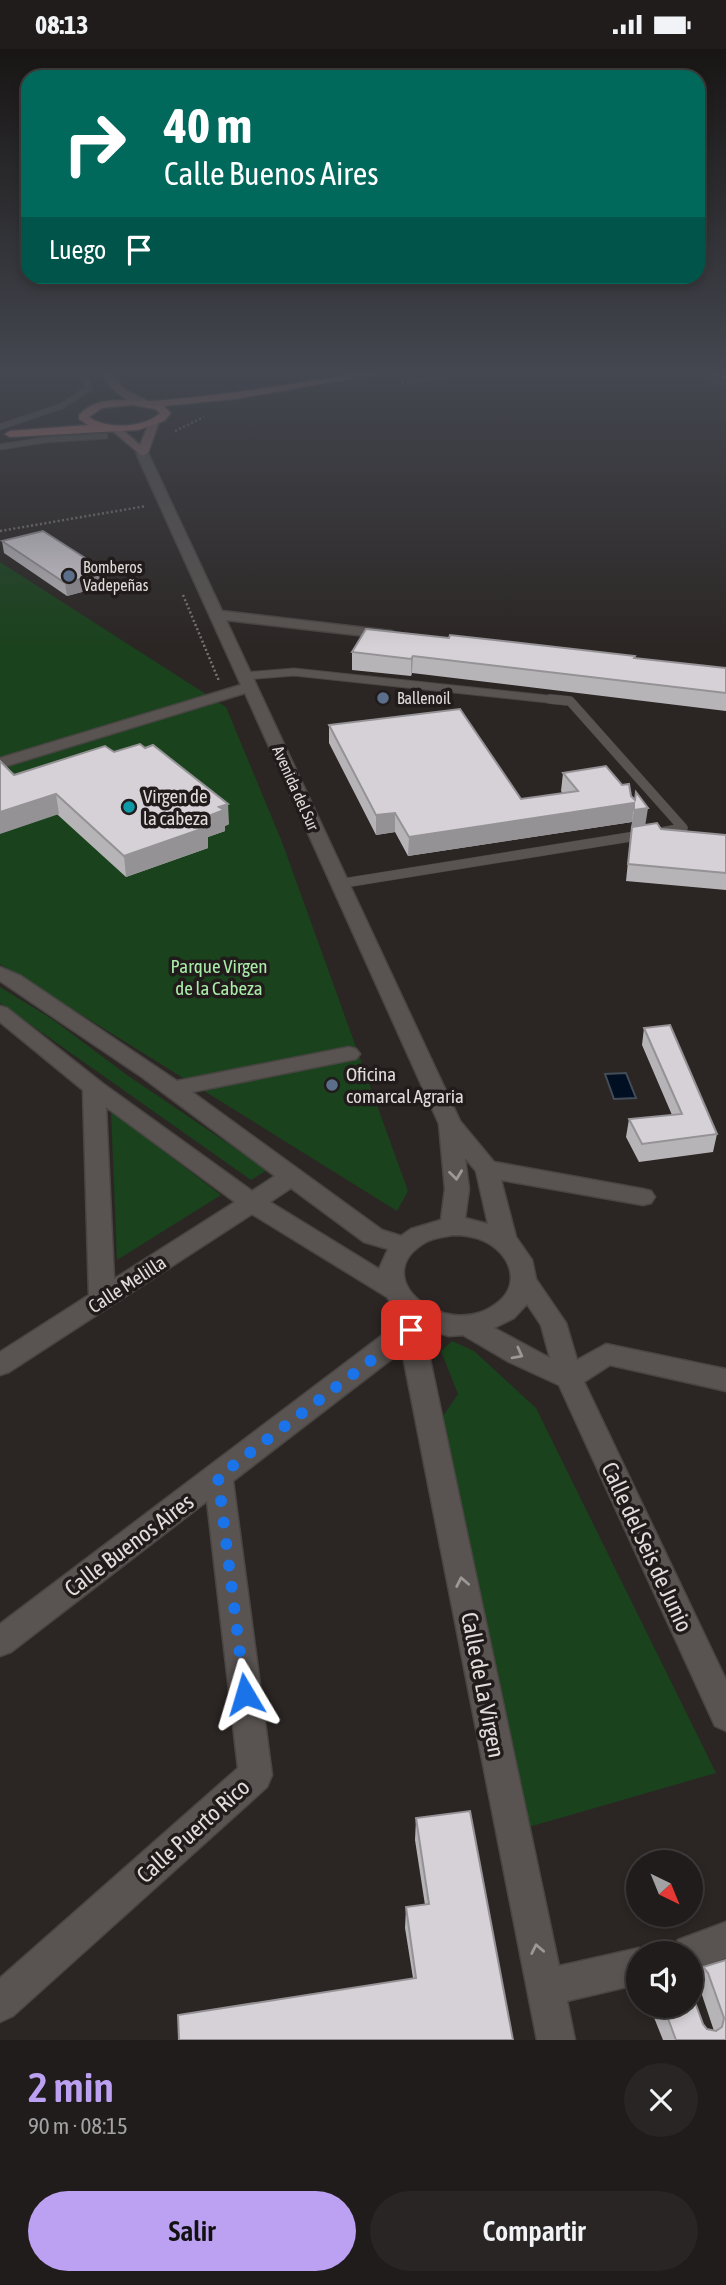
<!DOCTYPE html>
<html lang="es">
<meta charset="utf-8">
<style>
:root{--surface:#201c1b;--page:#282524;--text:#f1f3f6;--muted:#a2a1a3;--line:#3d3a3a;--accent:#bca0f2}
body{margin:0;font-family:"Asap Condensed",sans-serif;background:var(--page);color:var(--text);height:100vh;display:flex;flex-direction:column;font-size:26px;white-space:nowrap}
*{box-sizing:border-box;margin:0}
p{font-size:23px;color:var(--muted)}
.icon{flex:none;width:38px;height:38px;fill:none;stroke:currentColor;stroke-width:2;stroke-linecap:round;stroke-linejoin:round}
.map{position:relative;height:1991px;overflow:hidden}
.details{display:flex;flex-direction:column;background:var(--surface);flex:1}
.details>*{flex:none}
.hud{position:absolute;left:21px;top:21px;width:684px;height:214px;border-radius:21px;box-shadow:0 4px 10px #0003,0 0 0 2px var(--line);background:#00695c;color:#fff;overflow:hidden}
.needle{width:46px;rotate:137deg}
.fabs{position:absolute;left:626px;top:1801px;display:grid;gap:14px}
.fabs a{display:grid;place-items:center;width:77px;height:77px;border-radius:50%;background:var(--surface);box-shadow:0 4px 10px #0003,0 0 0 2px var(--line);font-size:35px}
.pin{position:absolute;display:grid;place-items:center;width:60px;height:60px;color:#fff;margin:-30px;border-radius:14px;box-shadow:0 4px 10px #0006}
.me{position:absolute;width:77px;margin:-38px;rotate:353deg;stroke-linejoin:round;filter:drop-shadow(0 0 5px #0008)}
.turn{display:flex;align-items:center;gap:24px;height:147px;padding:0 28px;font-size:32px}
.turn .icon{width:91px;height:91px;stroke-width:2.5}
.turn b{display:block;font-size:49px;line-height:60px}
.then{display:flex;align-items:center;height:66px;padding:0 28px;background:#0003;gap:14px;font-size:26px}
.round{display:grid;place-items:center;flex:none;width:74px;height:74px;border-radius:37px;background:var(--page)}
.head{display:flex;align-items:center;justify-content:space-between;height:119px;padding:0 28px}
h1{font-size:42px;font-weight:600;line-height:52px;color:var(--accent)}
.action{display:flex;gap:14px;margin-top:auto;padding:14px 28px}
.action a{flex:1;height:80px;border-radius:42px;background:var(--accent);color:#111;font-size:28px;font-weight:600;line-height:80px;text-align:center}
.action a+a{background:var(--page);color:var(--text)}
.status{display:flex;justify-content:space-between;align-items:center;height:49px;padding:0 35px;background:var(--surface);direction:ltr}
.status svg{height:19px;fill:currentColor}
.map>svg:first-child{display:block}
.green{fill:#1a421c}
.water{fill:#000f21;stroke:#434d59;stroke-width:2}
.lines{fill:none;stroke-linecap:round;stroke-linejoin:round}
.lane-far2-casing{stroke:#484543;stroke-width:7}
.lane-far1-casing{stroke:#484543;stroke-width:9}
.lane-casing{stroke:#484543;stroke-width:10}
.street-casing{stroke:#484543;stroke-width:3}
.secondary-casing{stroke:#484543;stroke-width:3}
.primary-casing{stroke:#484543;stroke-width:3}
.path{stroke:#797573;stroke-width:2.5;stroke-dasharray:2 2.5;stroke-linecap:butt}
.lane-far2{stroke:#595451;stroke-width:5}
.lane-far1{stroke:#595451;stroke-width:7}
.lane{stroke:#595451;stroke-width:9}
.street{fill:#595451;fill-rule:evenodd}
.secondary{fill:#886762;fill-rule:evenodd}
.primary{fill:#b87972;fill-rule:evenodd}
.rail{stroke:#bab7b5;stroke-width:2.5;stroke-dasharray:5 2.5;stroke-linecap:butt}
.wall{fill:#b7b4b8}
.shaded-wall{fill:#959296}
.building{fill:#d5d1d6;stroke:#959296;stroke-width:2}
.oneway{stroke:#9c9896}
.route{stroke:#1a73e8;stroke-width:12;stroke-dasharray:0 21.6}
.service-dot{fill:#5c6f8a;stroke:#211c1b;stroke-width:2.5}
.culture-dot{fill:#0f9aa8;stroke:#211c1b;stroke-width:2.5}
.labels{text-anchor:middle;stroke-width:7;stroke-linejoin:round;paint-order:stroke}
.far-poi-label{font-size:16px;fill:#e0dddb;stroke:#211c1b;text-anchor:start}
.far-street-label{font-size:16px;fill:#e0dddb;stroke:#211c1b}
.poi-label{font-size:19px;fill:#e0dddb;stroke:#211c1b;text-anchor:start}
.park-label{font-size:19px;fill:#aaebaa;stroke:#211c1b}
.street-label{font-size:19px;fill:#e0dddb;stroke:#211c1b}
.near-street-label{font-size:23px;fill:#e0dddb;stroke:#211c1b}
</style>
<div class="status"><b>08:13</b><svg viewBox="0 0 49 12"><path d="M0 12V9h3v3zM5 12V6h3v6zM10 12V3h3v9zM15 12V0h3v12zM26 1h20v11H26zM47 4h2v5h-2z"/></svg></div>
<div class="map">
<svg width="726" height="1991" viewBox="0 0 726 1991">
<rect width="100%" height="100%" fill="#2b2624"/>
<path class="green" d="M0,513L226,658L282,793L408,1142L397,1162L0,915Z
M0,938L52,970L127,1026L267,1121L251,1131L0,954Z
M111,1062L221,1146L117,1211Z
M452,1292L474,1302L536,1359L716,1724L515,1782L441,1370L458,1345L441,1302Z"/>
<path class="water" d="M626,1024L636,1049L614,1050L605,1025Z"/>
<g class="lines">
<defs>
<path id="lane-far2" d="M0,378L62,357L89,339L82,321
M0,398L44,391L105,387"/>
<path id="lane-far1" d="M245,627L294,623L566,652"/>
<path id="lane" d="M550,650L570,652L683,779L662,783
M338,835L642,786"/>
<path id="street" d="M138,402L148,404L222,562L392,582L399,586L392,590L226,571L460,1072L494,1113L643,1140L651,1142L655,1148L651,1154L643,1156L501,1131L516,1188L532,1211L536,1230L566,1274L577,1311L606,1295L726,1320V1342L610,1316L584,1333L726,1631V1682L715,1677L559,1336L509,1313L463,1286L449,1287L426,1280L424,1282L559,1917L639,1899L652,1904H639V1935L567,1952L575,1991H537L402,1302L233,1432L272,1726L267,1738L13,1967L0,1973V1929L238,1719L207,1452L11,1603L0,1607V1575L405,1269L397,1263L387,1248L252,1165L9,1323L0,1326V1303L89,1246L83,1041L0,973V957L7,959L102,1034L252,1142L275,1127L142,1028L0,932V918L21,927L177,1032L349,998L356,1000L360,1005L356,1010L192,1043L382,1181L401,1187L411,1180L441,1171L445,1140L439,1075L245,644L0,719V709L241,636L136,404ZM106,1058L235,1153L114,1230ZM465,1109L476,1122L488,1175L465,1169L469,1140ZM291,1139L364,1193L388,1200L379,1220L270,1153ZM452,1186C463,1186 474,1187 484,1192C510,1204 523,1235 496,1255C446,1293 364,1228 426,1193C433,1189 444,1188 452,1186ZM527,1255L541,1276L550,1309L494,1279L514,1269Z
M726,1873V1909L691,1922V1904H673L678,1891Z"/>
<path id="secondary" d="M100,321H110L124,340L148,352V356C127,357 109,339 100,321Z
M150,371L159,373L148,404L142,407L108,378L117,376L140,396Z"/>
<path id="primary" d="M380,321H400L235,350L164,357L171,364L164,372L138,381L10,388L5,385L10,382L88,376L79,370V366C98,345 126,353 150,352C227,347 304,333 380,321ZM132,356L155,360L160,364C144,379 107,381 89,368L102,359Z"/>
</defs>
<use href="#lane-far2" class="lane-far2-casing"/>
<use href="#lane-far1" class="lane-far1-casing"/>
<use href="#lane" class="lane-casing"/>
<use href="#street" class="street-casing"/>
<use href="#secondary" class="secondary-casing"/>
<use href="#primary" class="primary-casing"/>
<path class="path" d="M693,321L726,337
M402,334L495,321
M175,382L204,368
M0,482L146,457
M183,546L219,632"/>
<use href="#lane-far2" class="lane-far2"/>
<use href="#lane-far1" class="lane-far1"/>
<use href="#lane" class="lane"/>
<use href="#street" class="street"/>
<use href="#secondary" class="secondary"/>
<use href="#primary" class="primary"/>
<path class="rail" d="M708,321L726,329"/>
</g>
<path class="wall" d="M2,492L108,536L67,547L4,504Z
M352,603L635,609L726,619V662L412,624L411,627L352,621Z
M329,676L521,750L563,745L561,742L563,724L622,736L631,747L645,776L661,780L726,786V841L626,832L632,773L408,807L395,783L376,786L329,694Z
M114,703L229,775L225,777V782L208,788V799L126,828L14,726Z
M644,979L717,1085L713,1103L639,1113L626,1088L629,1070L672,1066L642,996Z
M416,1769L513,1991L413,1929L405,1879L406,1858L425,1856L415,1791Z
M726,1911V1991H663L649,1956H691L707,1980L714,1982L701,1943L697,1938L703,1918Z"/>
<path class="shaded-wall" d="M107,523L108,536L67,547L65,534Z
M413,607L412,624L411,627V610Z
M56,745L59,765L0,785V763Z
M634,754L632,773L408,807L409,788Z
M228,755L229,775L225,777V782L208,788V799L126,828L124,807L198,771L219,758Z
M648,759L645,778L631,780L634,761Z
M395,764V783L376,786V766Z"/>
<path class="building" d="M43,482L107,523L65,534L2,492Z
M366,580L449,589L450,586L635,607L634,609L726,619V644L413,607L411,610L352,603Z
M460,660L521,750L578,742L563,724L606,717L622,736L629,735L631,747L635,751L636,743L648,759L634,761V754L409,788L395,764L376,766L329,676Z
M140,695L145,699L153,696L228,755L219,758L224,761L198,771L207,778L124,807L56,745L0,763V712L14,726L105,697L114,703Z
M657,774L661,780L726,786V824L628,815L632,778Z
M670,976L717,1085L642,1095L629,1070L682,1065L644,979Z
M470,1762L513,1991H179L178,1966L416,1929L406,1858L429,1855L416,1769Z
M726,1911V1991H676L663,1956H691V1942L703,1975L707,1980L716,1982L722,1978L724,1969L708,1924L703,1918Z"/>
<defs><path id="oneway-chevron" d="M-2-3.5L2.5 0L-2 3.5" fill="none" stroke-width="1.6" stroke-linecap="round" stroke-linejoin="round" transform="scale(1.75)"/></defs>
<g class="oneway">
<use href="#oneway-chevron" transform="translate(456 1126) rotate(83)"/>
<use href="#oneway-chevron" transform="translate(518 1305) rotate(28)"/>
<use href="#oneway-chevron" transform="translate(462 1533) rotate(-101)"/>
<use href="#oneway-chevron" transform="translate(537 1900) rotate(-101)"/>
</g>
<linearGradient id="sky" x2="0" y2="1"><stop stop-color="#181514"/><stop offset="0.54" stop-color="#444750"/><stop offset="1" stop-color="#444750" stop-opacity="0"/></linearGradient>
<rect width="726" height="599" fill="url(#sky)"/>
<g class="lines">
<path class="route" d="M245,1645L218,1428L411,1281"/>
</g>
<g class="service-dot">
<circle cx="69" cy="527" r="7"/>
<circle cx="383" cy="649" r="7"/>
<circle cx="332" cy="1036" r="7"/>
</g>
<circle class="culture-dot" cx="129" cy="758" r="7"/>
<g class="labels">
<g class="far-poi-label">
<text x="83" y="524">Bomberos<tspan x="83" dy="18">Vadepeñas</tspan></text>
<text x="397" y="655">Ballenoil</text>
</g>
<g class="far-street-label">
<text transform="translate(296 739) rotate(66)" y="6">Avenida del Sur</text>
</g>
<g class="poi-label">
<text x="143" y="754">Virgen de<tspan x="143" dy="22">la cabeza</tspan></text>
<text x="346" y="1032">Oficina<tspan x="346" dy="22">comarcal Agraria</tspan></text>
</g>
<g class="park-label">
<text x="219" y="924">Parque Virgen<tspan x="219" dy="22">de la Cabeza</tspan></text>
</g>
<g class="street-label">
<text transform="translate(127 1235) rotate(-33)" y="7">Calle Melilla</text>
</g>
<g class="near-street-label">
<text transform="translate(129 1496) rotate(-37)" y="8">Calle Buenos Aires</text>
<text transform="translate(647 1498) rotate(65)" y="8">Calle del Seis de Junio</text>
<text transform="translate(483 1636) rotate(79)" y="8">Calle de La Virgen</text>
<text transform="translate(193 1782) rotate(-42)" y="8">Calle Puerto Rico</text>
</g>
</g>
</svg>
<div class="fabs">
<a><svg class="needle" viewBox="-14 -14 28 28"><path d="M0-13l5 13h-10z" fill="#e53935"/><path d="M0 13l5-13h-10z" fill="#a2a1a3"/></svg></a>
<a><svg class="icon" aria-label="sound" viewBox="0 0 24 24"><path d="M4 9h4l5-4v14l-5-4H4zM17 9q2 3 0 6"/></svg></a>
</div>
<div class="pin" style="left:411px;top:1281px;background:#d93025"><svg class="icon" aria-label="arrive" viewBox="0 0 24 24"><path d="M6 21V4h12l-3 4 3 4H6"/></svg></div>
<svg class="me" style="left:245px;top:1645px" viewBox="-20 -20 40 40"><path d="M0-17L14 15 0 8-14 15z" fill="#1a73e8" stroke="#fff" stroke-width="4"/></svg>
<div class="hud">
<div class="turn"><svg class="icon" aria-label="right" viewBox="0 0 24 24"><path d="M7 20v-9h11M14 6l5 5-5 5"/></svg><div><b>40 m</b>Calle Buenos Aires</div></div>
<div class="then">Luego<svg class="icon" aria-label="arrive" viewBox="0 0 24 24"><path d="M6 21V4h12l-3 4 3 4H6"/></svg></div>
</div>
</div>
<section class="details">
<div class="head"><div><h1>2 min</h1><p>90 m · 08:15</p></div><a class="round"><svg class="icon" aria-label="close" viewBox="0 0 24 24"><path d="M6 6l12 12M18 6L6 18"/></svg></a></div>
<div class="action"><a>Salir</a><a>Compartir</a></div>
</section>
